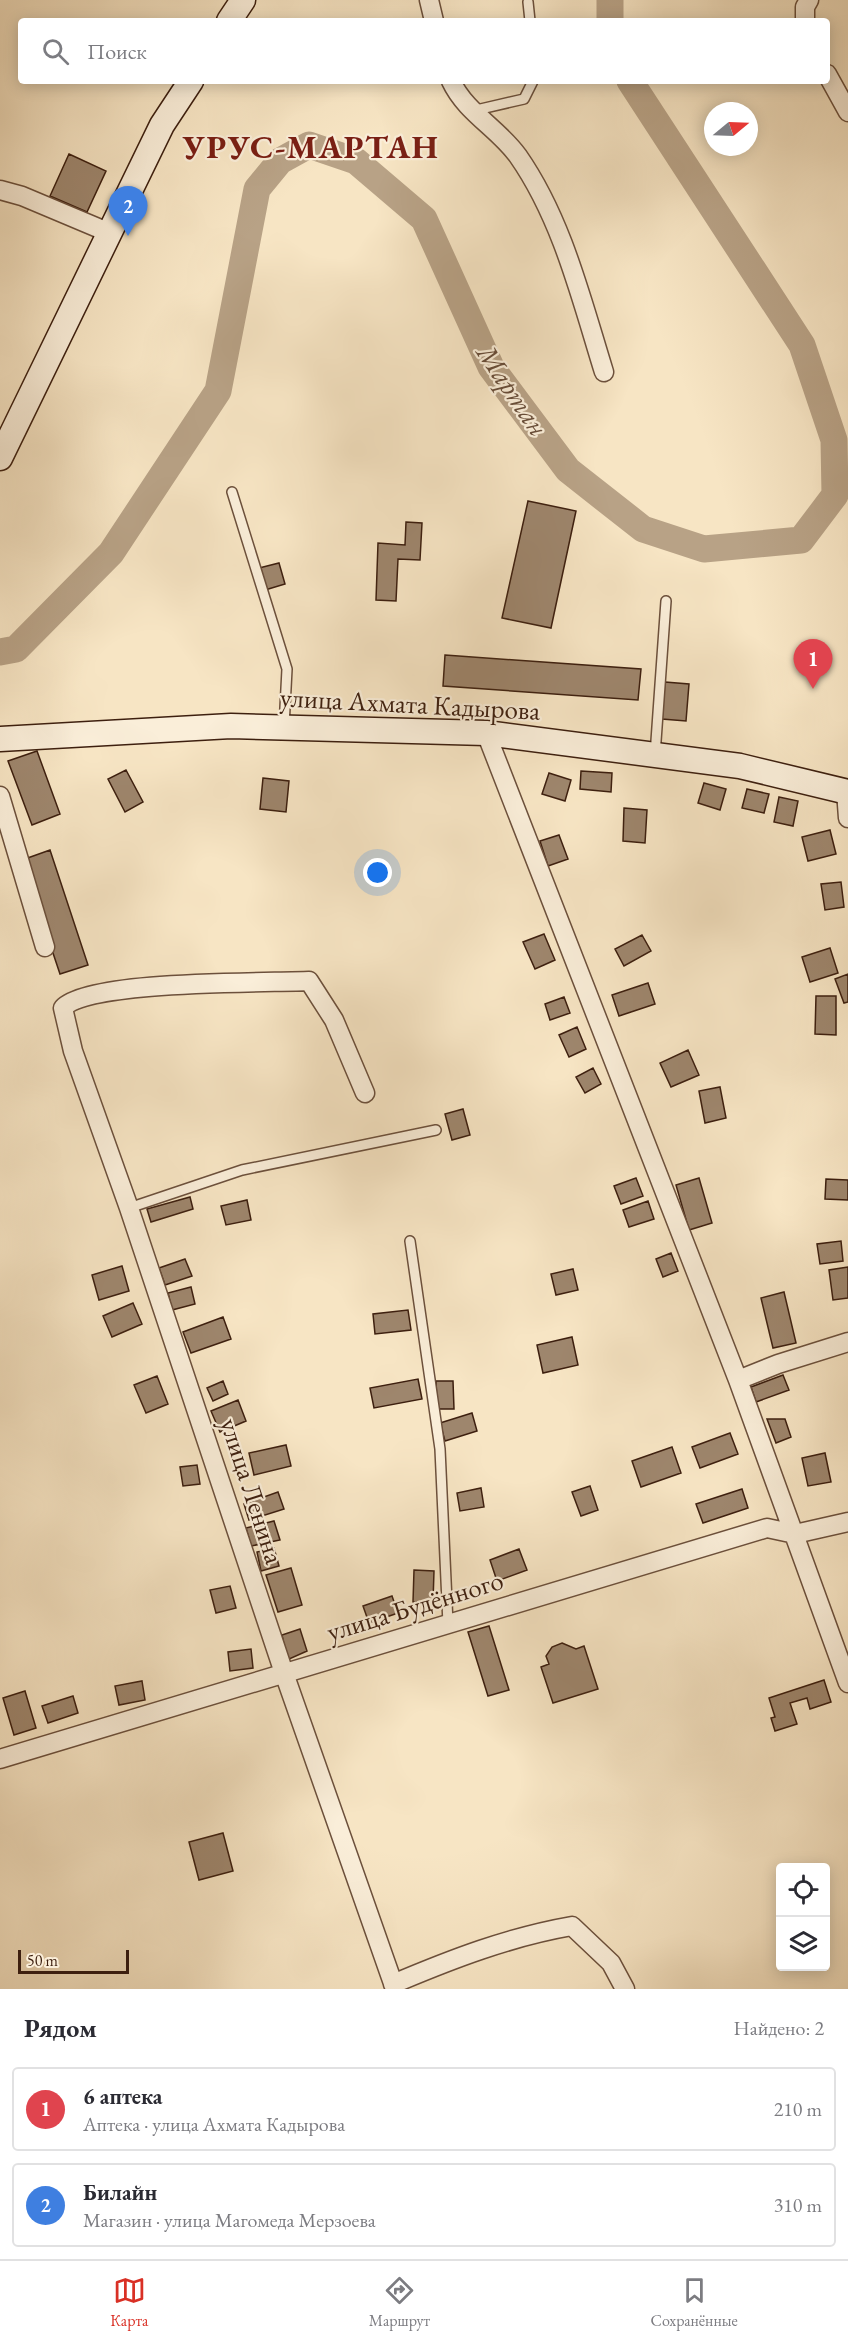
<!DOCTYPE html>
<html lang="ru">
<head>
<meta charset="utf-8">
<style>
	body { margin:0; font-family:"EB Garamond",serif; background:#f2f2f3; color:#2b2b33 }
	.controls { position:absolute; right:18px; bottom:18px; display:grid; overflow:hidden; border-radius:6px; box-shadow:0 3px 15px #0003 }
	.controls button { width:54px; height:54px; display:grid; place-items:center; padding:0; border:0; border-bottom:2px solid #e1e1e2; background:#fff; color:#2b2b33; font:30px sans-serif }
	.compass { position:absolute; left:704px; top:102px; width:54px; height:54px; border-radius:50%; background:#fff; box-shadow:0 3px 15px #0003; rotate:71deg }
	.scale { position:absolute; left:18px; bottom:15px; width:111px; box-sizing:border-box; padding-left:6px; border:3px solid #3d1f0f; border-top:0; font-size:16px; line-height:21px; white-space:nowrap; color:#3d1f0f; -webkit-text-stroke:4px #faeed9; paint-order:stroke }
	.you { position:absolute; left:378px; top:873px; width:21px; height:21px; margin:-15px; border:4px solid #fff; border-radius:50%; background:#1a73e8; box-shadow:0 0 0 9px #1a73e833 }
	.badge { display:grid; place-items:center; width:39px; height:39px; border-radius:50%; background:#d93025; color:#fff; font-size:20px; font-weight:700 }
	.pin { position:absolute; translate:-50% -50px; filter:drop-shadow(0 2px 3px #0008) }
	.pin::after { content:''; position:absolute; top:32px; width:21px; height:18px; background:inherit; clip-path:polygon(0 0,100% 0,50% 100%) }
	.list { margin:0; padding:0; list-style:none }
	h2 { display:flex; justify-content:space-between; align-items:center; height:78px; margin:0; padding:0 24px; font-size:26px }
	h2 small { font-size:20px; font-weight:400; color:#7c7c81 }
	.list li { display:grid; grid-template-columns:39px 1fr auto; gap:18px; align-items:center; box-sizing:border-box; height:84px; margin:0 12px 12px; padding:0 12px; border:2px solid #e1e1e2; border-radius:6px }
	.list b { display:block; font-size:22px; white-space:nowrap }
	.list p { margin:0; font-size:20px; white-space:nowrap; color:#7c7c81 }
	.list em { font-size:20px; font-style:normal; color:#7c7c81 }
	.icon { flex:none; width:33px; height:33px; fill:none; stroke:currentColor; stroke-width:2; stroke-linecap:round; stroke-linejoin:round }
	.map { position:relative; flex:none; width:848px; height:1989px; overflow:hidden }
	.search { position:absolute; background:#fff; box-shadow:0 3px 15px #0003; left:18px; right:18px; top:18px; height:66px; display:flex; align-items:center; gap:15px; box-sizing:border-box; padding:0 21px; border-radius:6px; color:#7c7c81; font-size:22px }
	.sheet { height:270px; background:#fff }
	nav { display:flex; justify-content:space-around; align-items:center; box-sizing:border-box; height:84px; border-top:2px solid #e1e1e2; background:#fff; font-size:16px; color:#7c7c81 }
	nav a { display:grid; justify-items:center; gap:3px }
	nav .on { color:#d93025 }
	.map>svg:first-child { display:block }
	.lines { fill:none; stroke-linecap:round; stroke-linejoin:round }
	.river { stroke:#b8a286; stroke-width:27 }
	.building { fill:#9e866d; stroke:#3d1f0f; stroke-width:1.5 }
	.service-casing { stroke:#6c503c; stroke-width:12 }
	.minor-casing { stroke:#6c503c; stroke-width:21 }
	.secondary-casing { stroke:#3d1f0f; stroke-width:27 }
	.service { stroke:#faeed9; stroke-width:9 }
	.minor { stroke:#faeed9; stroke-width:18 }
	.secondary { stroke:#faeed9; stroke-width:24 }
	.labels { text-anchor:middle; stroke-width:4.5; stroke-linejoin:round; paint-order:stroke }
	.street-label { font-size:27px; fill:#3d1f0f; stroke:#faeed9 }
	.water-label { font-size:28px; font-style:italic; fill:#684d39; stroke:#faeed9 }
	.district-label { font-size:33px; font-weight:bold; letter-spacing:1.5px; fill:#7a1f14; stroke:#faeed9 }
</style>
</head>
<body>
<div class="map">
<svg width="848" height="1989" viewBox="0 0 848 1989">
	<rect width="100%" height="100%" fill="#f7e5c4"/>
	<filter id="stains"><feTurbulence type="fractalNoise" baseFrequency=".00333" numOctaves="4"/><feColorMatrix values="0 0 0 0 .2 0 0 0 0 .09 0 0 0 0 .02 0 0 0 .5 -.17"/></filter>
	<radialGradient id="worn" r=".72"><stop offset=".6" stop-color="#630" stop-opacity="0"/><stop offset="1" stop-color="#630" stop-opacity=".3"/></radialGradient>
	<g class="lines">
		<path class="river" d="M610,21V0
			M0,652L16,649L111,553L218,391L257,189L280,161L309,145L356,161L424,219L491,367L568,470L643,529L704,549L801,540L835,495L834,440L802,345L630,81"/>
	</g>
	<path class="building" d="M69,154L106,171L87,212L50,196Z
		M528,501L576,511L551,628L502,618Z
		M406,522L422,523L420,560L398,559L396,601L376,600L378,543L405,545Z
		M279,563L285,584L265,590L259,568Z
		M445,655L641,669L638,700L443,686Z
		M665,682L689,684L686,721L662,719Z
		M37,751L60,814L32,825L8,761Z
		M126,770L143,802L125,812L108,779Z
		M581,771L612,773L611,792L580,789Z
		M549,773L571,780L565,801L542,794Z
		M263,778L289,781L286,812L260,809Z
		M704,783L726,789L720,810L698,803Z
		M747,789L769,794L764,813L742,808Z
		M779,797L798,801L793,826L774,822Z
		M624,808L647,810L645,843L623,841Z
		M830,830L836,854L808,861L802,837Z
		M559,835L568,859L548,866L540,841Z
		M50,850L88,965L60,974L22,860Z
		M841,882L844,907L825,910L821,884Z
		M544,934L555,960L535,969L523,942Z
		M642,935L651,951L624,966L615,949Z
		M830,948L838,973L810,982L802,957Z
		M848,974V1002L844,1003L835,979Z
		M648,983L655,1004L619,1016L612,995Z
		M816,996H836V1035L815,1034Z
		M564,997L570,1013L550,1020L545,1004Z
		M577,1027L586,1049L569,1057L559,1035Z
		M688,1050L699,1075L671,1087L660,1063Z
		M593,1068L601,1084L585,1093L576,1077Z
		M720,1087L726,1118L705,1123L699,1091Z
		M463,1109L470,1135L452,1140L445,1114Z
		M636,1178L643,1196L621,1204L614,1186Z
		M699,1178L712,1223L689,1230L676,1185Z
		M826,1179L848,1180V1200L825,1199Z
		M190,1197L193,1209L151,1222L147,1209Z
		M247,1200L251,1220L226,1225L221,1206Z
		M648,1201L654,1219L629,1227L623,1210Z
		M841,1241L843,1261L820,1264L817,1244Z
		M671,1253L678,1271L663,1277L656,1259Z
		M185,1259L192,1276L165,1285L159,1268Z
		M122,1266L129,1291L99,1300L92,1275Z
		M848,1267V1298L833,1300L829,1270Z
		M573,1269L578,1290L556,1295L551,1274Z
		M191,1287L195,1304L172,1310L168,1293Z
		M784,1292L796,1343L773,1348L761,1298Z
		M133,1303L142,1324L112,1337L103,1316Z
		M408,1310L411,1330L375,1334L373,1314Z
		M223,1317L231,1339L191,1353L183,1332Z
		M572,1337L578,1365L543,1373L537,1345Z
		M783,1375L789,1390L756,1402L751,1387Z
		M157,1376L168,1404L146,1413L134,1385Z
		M418,1379L422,1399L374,1408L370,1388Z
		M223,1381L228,1394L213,1401L207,1388Z
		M436,1381H453L454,1409H437Z
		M238,1400L246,1421L220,1432L211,1411Z
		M472,1413L477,1431L445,1441L440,1423Z
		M767,1419H785L791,1437L776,1443Z
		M730,1433L738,1454L700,1468L692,1447Z
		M286,1445L291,1466L254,1475L249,1453Z
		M672,1447L681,1473L641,1487L632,1461Z
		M825,1453L831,1482L808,1486L802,1458Z
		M197,1465L200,1484L183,1486L180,1467Z
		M590,1486L598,1510L581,1516L572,1492Z
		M481,1488L484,1507L460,1511L457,1493Z
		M742,1489L748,1508L703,1523L696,1504Z
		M278,1492L284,1509L249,1520L244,1504Z
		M274,1521L280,1540L251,1546L246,1528Z
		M274,1548L279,1566L261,1571L257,1552Z
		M519,1549L527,1570L497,1581L490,1560Z
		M291,1568L302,1605L278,1612L266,1575Z
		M414,1570L434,1571L433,1602H413Z
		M230,1586L236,1608L216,1613L210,1590Z
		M392,1596L398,1613L369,1623L363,1606Z
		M489,1626L509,1690L488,1696L468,1632Z
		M300,1629L307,1651L287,1660L282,1635Z
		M562,1643L576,1649L584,1646L598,1689L553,1703L541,1667L549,1664L546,1656L552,1647Z
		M251,1649L253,1668L230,1671L228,1652Z
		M824,1680L831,1702L810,1709L807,1698L790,1703L797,1724L775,1731L771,1718L775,1717L769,1698Z
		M142,1681L145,1700L119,1705L115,1686Z
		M25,1691L36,1728L14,1735L3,1698Z
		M73,1696L78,1713L48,1723L42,1706Z
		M223,1833L233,1871L199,1880L189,1842Z"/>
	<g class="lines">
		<defs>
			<path id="service" d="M528,2L530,21
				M472,111L524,99L533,81
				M232,492L287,669L284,727
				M655,755L666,601
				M129,1208L242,1170L436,1130
				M410,1241L440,1449L448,1624"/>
			<path id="minor" d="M429,0L434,21
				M805,21V7L809,0
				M827,74L848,112
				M451,81C466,113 498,128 518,156C562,219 581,298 604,372
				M0,190L22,196L110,233
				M486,733L738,1380L848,1683
				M846,791L848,818
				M0,796L45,947
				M365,1093L334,1020L309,981C265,983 87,980 63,1008L73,1051L129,1208L284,1673L395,1989
				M738,1380L778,1364L848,1342
				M0,1759L767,1528L795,1534L848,1522
				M393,1984C452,1959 509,1937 572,1926L611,1963L625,1989"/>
			<path id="secondary" d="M229,21L243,0
				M0,458L162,125L191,81
				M0,739L231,726L486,733L740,766L848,792"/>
		</defs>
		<use href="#service" class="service-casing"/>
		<use href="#minor" class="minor-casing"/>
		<use href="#secondary" class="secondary-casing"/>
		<use href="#service" class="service"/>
		<use href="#minor" class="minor"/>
		<use href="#secondary" class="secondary"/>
	</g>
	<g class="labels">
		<g class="street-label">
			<text transform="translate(410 704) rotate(3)" y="9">улица Ахмата Кадырова</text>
			<text transform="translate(252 1491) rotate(72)" y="9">улица Ленина</text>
			<text transform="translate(415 1606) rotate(-17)" y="9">улица Будённого</text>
		</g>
		<g class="water-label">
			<text transform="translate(513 390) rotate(56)" y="10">Мартан</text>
		</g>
		<g class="district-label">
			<text x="311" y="158">УРУС-МАРТАН</text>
		</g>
	</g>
	<rect width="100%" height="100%" filter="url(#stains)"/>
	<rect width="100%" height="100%" fill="url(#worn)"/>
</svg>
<div class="controls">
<button><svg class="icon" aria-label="locate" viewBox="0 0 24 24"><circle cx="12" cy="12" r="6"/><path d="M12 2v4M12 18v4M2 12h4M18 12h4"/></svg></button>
<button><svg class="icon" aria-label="layers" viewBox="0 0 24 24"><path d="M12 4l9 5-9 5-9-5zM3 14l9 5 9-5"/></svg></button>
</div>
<svg class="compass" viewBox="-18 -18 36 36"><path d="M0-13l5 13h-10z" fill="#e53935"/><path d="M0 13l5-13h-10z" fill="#7c7c81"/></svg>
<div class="scale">50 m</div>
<div class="you"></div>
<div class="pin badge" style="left:813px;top:689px;background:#e0444e">1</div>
<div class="pin badge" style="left:128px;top:236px;background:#3f7fe0">2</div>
<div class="search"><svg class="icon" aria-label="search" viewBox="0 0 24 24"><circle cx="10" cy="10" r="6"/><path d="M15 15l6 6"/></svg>Поиск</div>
</div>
<section class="sheet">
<h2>Рядом<small>Найдено: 2</small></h2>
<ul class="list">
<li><span class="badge" style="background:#e0444e">1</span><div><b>6 аптека</b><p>Аптека · улица Ахмата Кадырова</p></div><em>210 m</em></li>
<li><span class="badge" style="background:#3f7fe0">2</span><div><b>Билайн</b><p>Магазин · улица Магомеда Мерзоева</p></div><em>310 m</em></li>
</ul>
</section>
<nav>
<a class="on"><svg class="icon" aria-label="map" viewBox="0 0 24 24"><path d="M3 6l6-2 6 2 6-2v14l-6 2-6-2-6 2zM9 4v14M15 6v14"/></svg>Карта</a>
<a><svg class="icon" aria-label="directions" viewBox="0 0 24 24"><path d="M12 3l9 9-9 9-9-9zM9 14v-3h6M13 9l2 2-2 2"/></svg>Маршрут</a>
<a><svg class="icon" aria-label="saved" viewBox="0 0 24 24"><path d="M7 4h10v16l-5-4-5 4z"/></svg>Сохранённые</a>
</nav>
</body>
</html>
